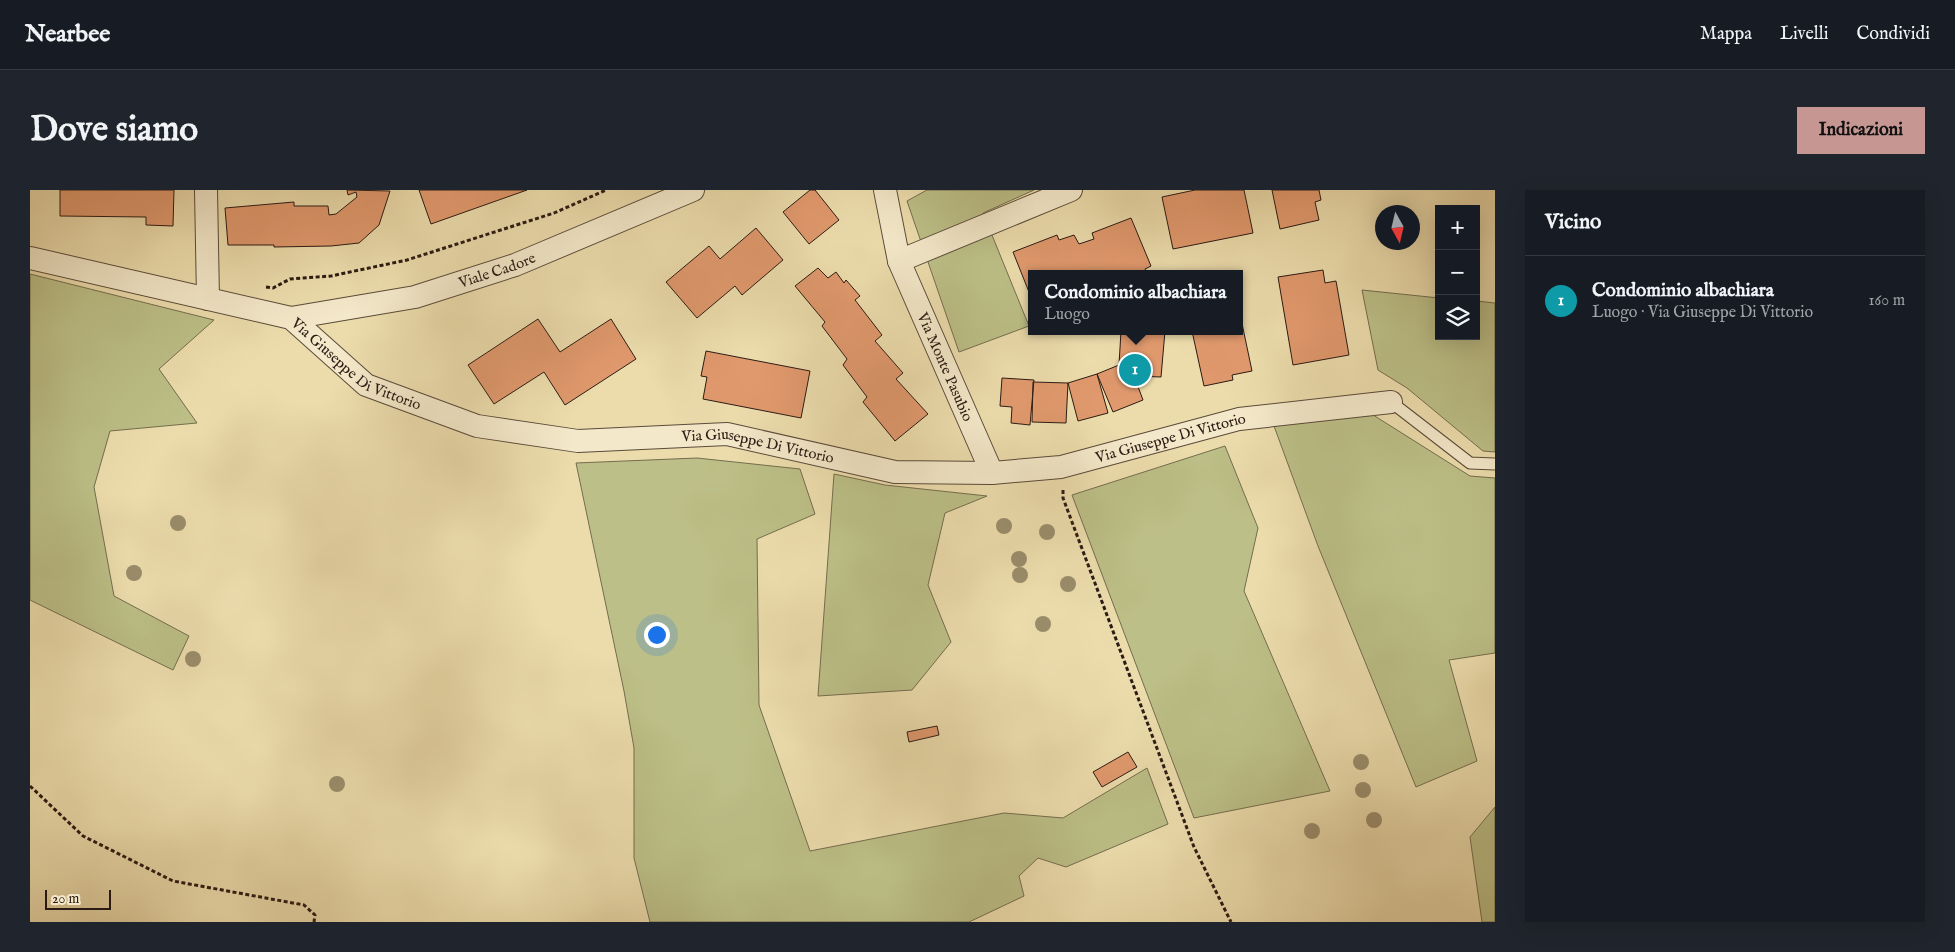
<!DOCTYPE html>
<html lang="it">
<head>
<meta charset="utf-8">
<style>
	body { margin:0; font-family:"IM FELL English",serif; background:#20242c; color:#f1f3f6 }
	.controls { position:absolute; right:15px; top:15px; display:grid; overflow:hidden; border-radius:0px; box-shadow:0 5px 20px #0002 }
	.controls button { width:45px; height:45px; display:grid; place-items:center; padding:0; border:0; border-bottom:1px solid #363941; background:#171b24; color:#f1f3f6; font:25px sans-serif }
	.compass { position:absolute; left:1345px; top:15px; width:45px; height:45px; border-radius:50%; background:#171b24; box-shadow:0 5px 20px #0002; rotate:172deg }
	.scale { position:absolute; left:15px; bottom:12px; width:66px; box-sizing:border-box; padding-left:5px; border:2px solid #2b1b14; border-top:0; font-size:14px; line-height:18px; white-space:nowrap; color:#2b1b14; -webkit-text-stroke:4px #f3e8c9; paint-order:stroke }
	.you { position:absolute; left:626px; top:444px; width:18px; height:18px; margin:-12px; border:4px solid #fff; border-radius:50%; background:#1a73e8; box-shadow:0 0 0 8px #1a73e833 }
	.badge { display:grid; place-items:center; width:32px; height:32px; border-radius:50%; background:#c59692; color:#fff; font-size:16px; font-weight:700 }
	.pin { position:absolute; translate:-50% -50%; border:2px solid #fff; box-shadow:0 1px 5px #0006 }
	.popup { position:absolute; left:998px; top:80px; width:215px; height:65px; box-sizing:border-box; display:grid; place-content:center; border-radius:0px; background:#171b24; filter:drop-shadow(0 1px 4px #0005); font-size:16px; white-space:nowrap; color:#9ea1a6 }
	.popup b { font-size:19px; color:#f1f3f6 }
	.popup::after { content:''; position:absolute; left:50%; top:100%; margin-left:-10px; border:10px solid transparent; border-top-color:#171b24 }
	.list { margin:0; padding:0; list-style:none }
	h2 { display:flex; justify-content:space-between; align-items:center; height:65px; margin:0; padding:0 20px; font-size:21px }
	h2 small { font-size:16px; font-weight:400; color:#9ea1a6 }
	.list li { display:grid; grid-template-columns:32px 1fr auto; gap:15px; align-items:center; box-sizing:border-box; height:90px; padding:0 20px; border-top:1px solid #363941 }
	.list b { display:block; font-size:19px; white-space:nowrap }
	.list p { margin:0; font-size:16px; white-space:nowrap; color:#9ea1a6 }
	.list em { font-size:16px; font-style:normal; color:#9ea1a6 }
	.icon { flex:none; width:28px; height:28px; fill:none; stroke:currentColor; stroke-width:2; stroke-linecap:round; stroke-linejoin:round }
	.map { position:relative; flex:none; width:1465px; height:732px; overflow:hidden; border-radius:0px }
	header { display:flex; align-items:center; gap:30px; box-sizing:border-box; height:70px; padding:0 25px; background:#171b24; border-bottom:1px solid #363941 }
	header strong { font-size:24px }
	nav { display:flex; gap:28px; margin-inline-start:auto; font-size:18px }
	.intro { display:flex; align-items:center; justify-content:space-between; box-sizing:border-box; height:120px; padding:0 30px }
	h1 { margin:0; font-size:35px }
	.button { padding:12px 22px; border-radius:0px; background:#c59692; color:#111; font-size:18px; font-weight:700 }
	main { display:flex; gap:30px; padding:0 30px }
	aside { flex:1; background:#171b24; border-radius:0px; box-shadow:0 5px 20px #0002 }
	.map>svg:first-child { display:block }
	.green { fill:#bcbf87; stroke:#746d4e }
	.building { fill:#e0996d; stroke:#2b1b14 }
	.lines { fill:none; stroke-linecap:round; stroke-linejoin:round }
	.lane-casing { stroke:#5b4b3a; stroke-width:13 }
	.street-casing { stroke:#5b4b3a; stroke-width:24 }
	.path { stroke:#2b1b14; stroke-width:3; stroke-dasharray:4 2.5; stroke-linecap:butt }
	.lane { stroke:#f3e8c9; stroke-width:11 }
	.street { stroke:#f3e8c9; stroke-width:22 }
	.tree { fill:#9a8d6b }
	.labels { text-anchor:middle; stroke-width:4.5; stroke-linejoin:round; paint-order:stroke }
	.street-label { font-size:15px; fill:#2b1b14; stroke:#f3e8c9 }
</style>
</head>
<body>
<header>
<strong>Nearbee</strong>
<nav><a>Mappa</a><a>Livelli</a><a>Condividi</a></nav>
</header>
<div class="intro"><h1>Dove siamo</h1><a class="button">Indicazioni</a></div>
<main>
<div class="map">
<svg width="1465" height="732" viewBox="0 0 1465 732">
	<rect width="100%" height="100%" fill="#ecdcac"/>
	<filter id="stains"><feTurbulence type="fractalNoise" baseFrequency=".004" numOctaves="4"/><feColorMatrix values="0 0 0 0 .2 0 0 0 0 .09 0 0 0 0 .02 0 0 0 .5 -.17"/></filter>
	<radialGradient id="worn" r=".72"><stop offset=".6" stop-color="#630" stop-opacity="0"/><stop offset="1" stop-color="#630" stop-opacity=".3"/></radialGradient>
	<path class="green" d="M897,0H1004L953,23L999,136L929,162L877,11Z
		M0,84L184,130L129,179L167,233L80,241L64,297L84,406L159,446L143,480L0,410Z
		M1332,100L1409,108V146H1446V111L1465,113V262L1453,261L1377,198L1348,180Z
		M1340,223L1440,286L1465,288V463L1419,470L1447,571L1386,597L1288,356L1244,236Z
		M1195,256L1228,338L1214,401L1300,601L1164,628L1042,305Z
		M667,268L770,279L785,324L727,349L729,515L780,661L974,623L1033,628L1117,578L1138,634L1036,677L1008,668L989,686L994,706L939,732H620L604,668V558L594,501L546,273Z
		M804,284L855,295L957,306L915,323L898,395L921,452L882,500L788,506Z
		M1465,617V732H1452L1440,647Z"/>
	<path class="building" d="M30,0H144L143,36L116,35V27L30,26Z
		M317,0L360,1L349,35L329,53L301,56L244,57V55H198L195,18L264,12V16H298L299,25L306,24L327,7L326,2L318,5Z
		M389,0H497L401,34Z
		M780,0H785L809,30L779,54L753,22Z
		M1165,0H1214L1223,43L1143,59L1132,7Z
		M1242,0H1289L1291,10L1285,12L1289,30L1250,39Z
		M1101,28L1121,76L1115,79L1117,84H1001V107L983,62L1027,45L1029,50L1044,45L1049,54L1064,49L1062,43Z
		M726,38L753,70L712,105L705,96L667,128L636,92L679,56L690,69Z
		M788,78L798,88L806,82L814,93L816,90L830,106L825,110L852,145L845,151L873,183L866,189L898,224L865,251L833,212L837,207L813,175L817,169L792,136L795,132L765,96Z
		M1293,80L1295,93L1306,91L1319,165L1263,175L1248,87Z
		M1210,124L1222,181L1202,185L1203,190L1174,196L1162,141H1209Z
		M508,129L530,162L581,129L606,169L535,215L514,182L464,214L438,175Z
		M1091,141H1135L1131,187L1104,186L1113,210L1083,222L1067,184L1089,175Z
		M676,161L780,181L771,228L673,209L677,187L671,186Z
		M1067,184L1078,223L1048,231L1038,193Z
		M972,188L1004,190L1000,235L981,233L982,217L970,216Z
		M1003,192L1038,193L1036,233L1002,232Z
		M907,536L909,545L879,552L877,542Z
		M1098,562L1107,577L1072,597L1063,582Z"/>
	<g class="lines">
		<defs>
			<path id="lane" d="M1361,212L1440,273L1465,274"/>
			<g id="street">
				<path d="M176,0L178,109"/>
				<path id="s1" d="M855,0L869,71L962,283"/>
				<path id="s2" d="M0,68L261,128L336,195L447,236L548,251L697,244L865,282L962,283L1031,277L1209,229L1361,212"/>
				<path d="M869,71L1041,0"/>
				<path id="s3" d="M261,128L385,107L485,75L663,0"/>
			</g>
		</defs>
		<use href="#lane" class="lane-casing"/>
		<use href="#street" class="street-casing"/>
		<path class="path" d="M236,97L243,98L260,89L301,86L377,70L524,23L576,0
			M1033,300V308L1164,657L1201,732
			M0,596L53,646L143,691L274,715L285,725L284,732"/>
		<use href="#lane" class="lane"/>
		<use href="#street" class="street"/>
	</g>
	<g class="tree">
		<circle cx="148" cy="333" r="8"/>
		<circle cx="974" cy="336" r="8"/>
		<circle cx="1017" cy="342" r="8"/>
		<circle cx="989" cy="369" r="8"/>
		<circle cx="104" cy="383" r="8"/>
		<circle cx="990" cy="385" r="8"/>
		<circle cx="1038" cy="394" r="8"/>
		<circle cx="1013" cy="434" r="8"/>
		<circle cx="163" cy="469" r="8"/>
		<circle cx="1331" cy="572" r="8"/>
		<circle cx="307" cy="594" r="8"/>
		<circle cx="1333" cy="600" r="8"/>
		<circle cx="1344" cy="630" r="8"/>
		<circle cx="1282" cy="641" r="8"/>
	</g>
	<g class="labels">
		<g class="street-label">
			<text dy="5" stroke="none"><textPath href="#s3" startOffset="212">Viale Cadore</textPath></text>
			<text dy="5" stroke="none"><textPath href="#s2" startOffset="349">Via Giuseppe Di Vittorio</textPath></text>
			<text dy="5" stroke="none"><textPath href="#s1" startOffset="188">Via Monte Pasubio</textPath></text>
			<text dy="5" stroke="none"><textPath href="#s2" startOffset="1190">Via Giuseppe Di Vittorio</textPath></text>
			<text dy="5" stroke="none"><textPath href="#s2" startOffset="770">Via Giuseppe Di Vittorio</textPath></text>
		</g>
	</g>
	<rect width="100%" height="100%" filter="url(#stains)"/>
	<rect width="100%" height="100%" fill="url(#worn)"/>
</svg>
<div class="controls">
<button>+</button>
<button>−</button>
<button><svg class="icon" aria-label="layers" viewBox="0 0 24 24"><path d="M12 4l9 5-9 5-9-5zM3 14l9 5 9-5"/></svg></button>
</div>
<svg class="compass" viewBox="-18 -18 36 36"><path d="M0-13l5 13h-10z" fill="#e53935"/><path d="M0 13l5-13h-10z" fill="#9ea1a6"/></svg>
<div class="scale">20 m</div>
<div class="you"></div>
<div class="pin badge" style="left:1105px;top:180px;background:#0f9aa8">1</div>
<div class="popup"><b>Condominio albachiara</b>Luogo</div>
</div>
<aside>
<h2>Vicino<small></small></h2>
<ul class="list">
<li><span class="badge" style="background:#0f9aa8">1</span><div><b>Condominio albachiara</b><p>Luogo · Via Giuseppe Di Vittorio</p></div><em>160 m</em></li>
</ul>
</aside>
</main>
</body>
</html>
